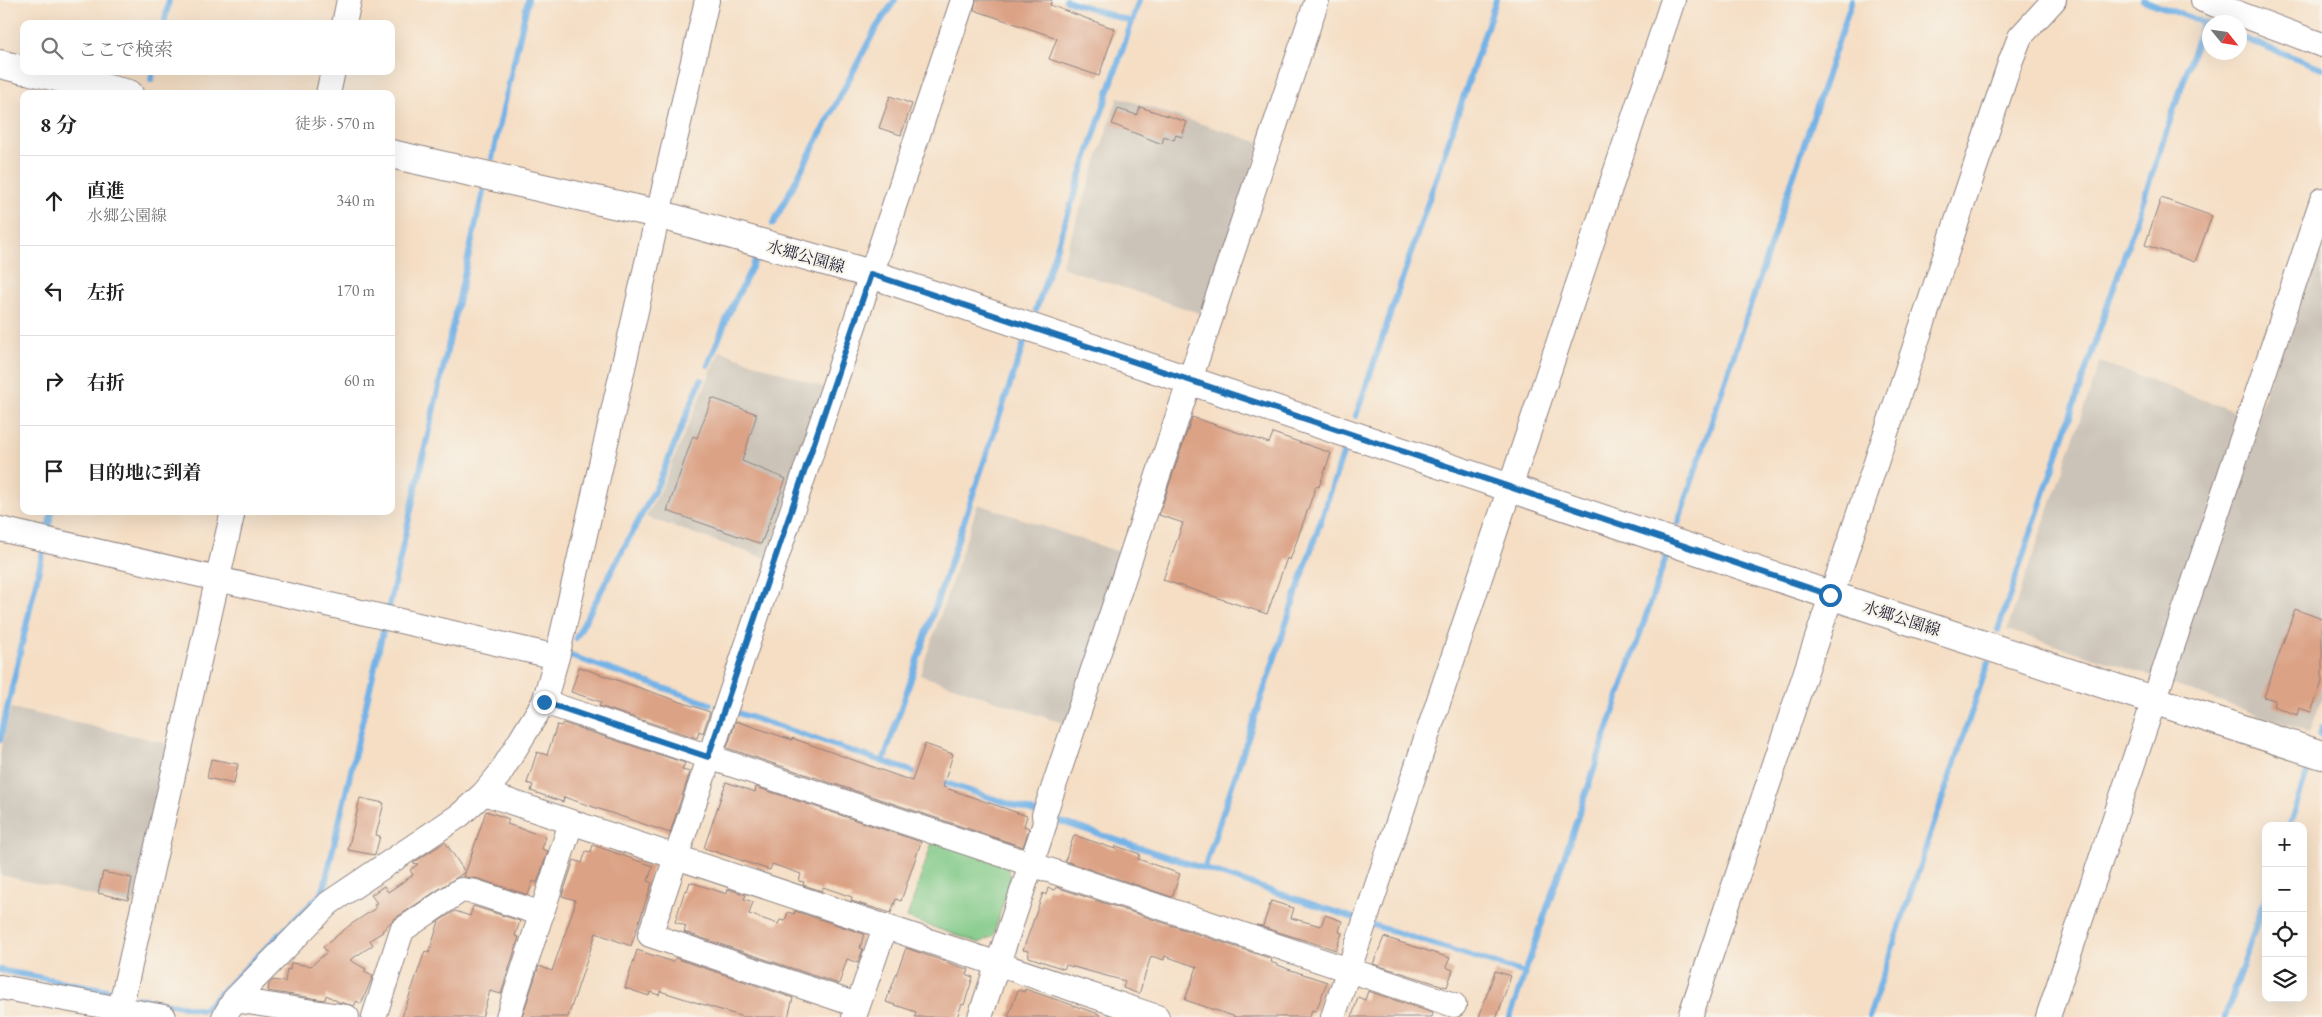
<!DOCTYPE html>
<html lang="ja">
<head>
<meta charset="utf-8">
<style>
	body { margin:0; font-family:"EB Garamond","Noto Serif JP",serif; background:#f6f6f6; color:#222 }
	.controls { position:absolute; right:15px; bottom:15px; display:grid; overflow:hidden; border-radius:10px; box-shadow:0 5px 20px #0002 }
	.controls button { width:45px; height:45px; display:grid; place-items:center; padding:0; border:0; border-bottom:1px solid #e0e0e0; background:#fff; color:#222; font:25px sans-serif }
	.compass { position:absolute; left:2202px; top:15px; width:45px; height:45px; border-radius:50%; background:#fff; box-shadow:0 5px 20px #0002; rotate:120deg }
	.stop { position:absolute; width:15px; height:15px; margin:-11px; border:4px solid #1f6fb2; border-radius:50%; background:#fff }
	.stop.end { background:#1f6fb2; border-color:#fff; box-shadow:0 1px 5px #0008 }
	.list { margin:0; padding:0; list-style:none }
	h2 { display:flex; justify-content:space-between; align-items:center; height:65px; margin:0; padding:0 20px; font-size:21px }
	h2 small { font-size:16px; font-weight:400; color:#767676 }
	.list li { display:grid; grid-template-columns:32px 1fr auto; gap:15px; align-items:center; box-sizing:border-box; height:90px; padding:0 20px; border-top:1px solid #e0e0e0 }
	.list b { display:block; font-size:19px; white-space:nowrap }
	.list p { margin:0; font-size:16px; white-space:nowrap; color:#767676 }
	.list em { font-size:16px; font-style:normal; color:#767676 }
	.icon { flex:none; width:28px; height:28px; fill:none; stroke:currentColor; stroke-width:2; stroke-linecap:round; stroke-linejoin:round }
	.map { position:relative; flex:none; width:2322px; height:1017px; overflow:hidden }
	.search { position:absolute; background:#fff; box-shadow:0 5px 20px #0002; left:20px; top:20px; width:375px; height:55px; display:flex; align-items:center; gap:12px; box-sizing:border-box; padding:0 18px; border-radius:10px; color:#767676; font-size:19px }
	.panel { position:absolute; background:#fff; box-shadow:0 5px 20px #0002; left:20px; top:90px; width:375px; height:425px; border-radius:10px }
	.map>svg:first-child { display:block }
	.industrial { fill:#cbc3b8 }
	.green { fill:#7dc885; stroke:#507560 }
	.lines { fill:none; stroke-linecap:round; stroke-linejoin:round }
	.stream { stroke:#74b3e7; stroke-width:6 }
	.building { fill:#dba285 }
	.minor-casing { stroke:#8c8080; stroke-width:26 }
	.major-casing { stroke:#8c8080; stroke-width:30 }
	.minor { stroke:#fff; stroke-width:24 }
	.major { stroke:#fff; stroke-width:28 }
	.route { stroke:#1f6fb2; stroke-width:6 }
	.labels { text-anchor:middle; stroke-width:4; stroke-linejoin:round; paint-order:stroke }
	.street-label { font-size:16px; fill:#22223b; stroke:#f7f3e8 }
</style>
</head>
<body>
<div class="map">
<svg width="2322" height="1017" viewBox="0 0 2322 1017">
	<rect width="100%" height="100%" fill="#f7f3e8"/>
	<filter id="ink" filterUnits="userSpaceOnUse"><feTurbulence type="fractalNoise" baseFrequency=".02" numOctaves="2"/><feDisplacementMap in="SourceGraphic" scale="10" xChannelSelector="R" yChannelSelector="G"/><feConvolveMatrix kernelMatrix="1 2 1 2 8 2 1 2 1" color-interpolation-filters="sRGB"/></filter>
	<filter id="wash" filterUnits="userSpaceOnUse"><feTurbulence type="fractalNoise" baseFrequency=".0096" numOctaves="4" result="noise"/><feDisplacementMap in="SourceGraphic" scale="20" xChannelSelector="R" yChannelSelector="G"/><feGaussianBlur stdDeviation="1.12" result="paint"/><feColorMatrix in="noise" values="0 0 0 0 0 0 0 0 0 0 0 0 0 0 0 0 0 1.4 0 .05"/><feComposite in="paint" operator="in"/></filter>
	<g filter="url(#wash)">
		<rect width="100%" height="100%" fill="#f5dec4"/>
		<path class="industrial" d="M1118,97L1261,143L1205,315L1061,267Z
			M2315,245L2322,247V697L2310,733L2168,683Z
			M720,351L825,388L768,559L646,517L661,489Z
			M2100,362L2242,414L2154,677L2007,630Z
			M978,504L1125,554L1068,725L920,675Z
			M11,708L170,744L133,905L0,875V754Z"/>
		<path class="green" d="M933,840L1006,865L1011,877L993,936L979,943L907,918Z"/>
		<g class="lines">
			<path class="stream" d="M1066,0L1132,22
				M2143,0L2210,25
				M164,24L169,0
				M2240,37L2322,68
				M151,80L153,71
				M492,158L528,0
				M773,224L876,28L895,0
				M1036,310L1139,0
				M708,365L730,311L757,257
				M1356,416L1496,0
				M1678,523L1852,0
				M47,533L52,511
				M388,611L483,192
				M1998,630L2203,23
				M576,638L658,484L701,380
				M571,656L710,704
				M732,711L923,775
				M2320,735L2322,727
				M0,740L44,547
				M883,762L1024,343
				M937,780L1037,813
				M1059,821L1354,918
				M2289,826L2308,770
				M1204,869L1345,448
				M1373,925L1525,973
				M0,970L107,990
				M138,998L203,1010L319,896L324,888L384,627
				M1510,1017L1666,557
				M1869,1017L1988,663
				M2225,1017L2266,896"/>
		</g>
		<g id="blocks">
			<path class="building" d="M976,0H1052L1050,5L1115,29L1099,76L1049,59L1057,38L974,10Z
				M890,96L912,104L901,135L879,128Z
				M1140,107L1187,122L1182,137L1176,135L1174,140L1164,136L1162,144L1112,124L1118,109L1137,115Z
				M2161,198L2212,216L2195,262L2145,245Z
				M712,398L757,414L742,461L786,479L761,544L667,511L693,436L697,438Z
				M1192,417L1269,443L1273,433L1331,453L1319,487L1316,486L1290,560L1287,558L1267,614L1163,580L1183,523L1159,515Z
				M2295,609L2322,619V682L2311,712L2299,708L2297,715L2273,706L2275,700L2264,697Z
				M579,667L710,712L703,733L699,731L697,738L599,706L601,702L571,692Z
				M736,721L792,740V738L912,781L925,744L953,754L943,787L1027,816L1024,826L1029,828L1023,847L727,748Z
				M563,723L685,763L682,770L690,772L670,833L564,797L563,802L531,791L533,785L527,783L537,752L547,755L557,725L561,726Z
				M211,759L238,764L234,784L207,778Z
				M726,782L755,792L756,787L921,842L901,901L896,899L891,913L851,901L852,897L823,887L822,891L803,885L804,882L799,881L801,874L772,864L770,870L704,848Z
				M360,798L384,803L376,835L380,836L375,855L348,850Z
				M486,811L509,819L507,824L546,837L542,849L548,851L537,883L533,881L528,895L479,879L464,877Z
				M1074,835L1115,849L1116,846L1140,854L1138,859L1180,874L1172,897L1065,861Z
				M445,842L465,872L394,919L382,931L383,932L370,940L373,945L350,960L366,969L364,972L373,976L361,1004L357,1001L354,1006L339,1002L326,995L325,1000L268,991L269,984L273,980L285,982L287,969L290,970L291,963L311,966L327,952L323,947L350,925L376,908L374,905L377,903L371,895L384,886L388,892L413,875L410,870L418,864L413,863Z
				M593,845L653,866L648,881L652,883L631,946L596,933L568,1017H522L539,966L552,971L574,907L575,900L562,896L574,860L582,863L586,851L591,852Z
				M103,872L132,878L128,900L98,893Z
				M690,882L727,894L728,889L746,895L744,899L753,902L749,914L778,924L780,920L785,921L788,912L794,914L795,911L864,934L860,948L863,949L858,963L847,959L839,984L684,932L686,926L675,922L685,890L687,891Z
				M1056,887L1272,959L1271,962L1288,969L1327,982L1316,1011L1312,1010L1309,1017H1236L1185,1000L1197,967L1165,956L1164,960L1151,956L1139,994L1123,988L1125,981L1066,965L1064,969L1029,957L1028,951L1023,950L1043,893L1046,895L1048,888L1055,890Z
				M1271,901L1294,908L1291,918L1321,926L1325,915L1342,921L1339,932L1342,933L1336,950L1256,925L1263,926Z
				M473,906L520,921L515,936L519,937L501,994L490,991L482,1017H402L425,951L429,953L439,921L455,911L470,916Z
				M1384,937L1450,958L1446,967L1453,970L1447,987L1373,964Z
				M906,948L969,970L967,975L973,977L964,1005L962,1004L957,1017H915L916,1012L886,1002Z
				M637,950L673,962L675,958L793,998L788,1017H743L660,991L659,995L650,992L649,996L625,988Z
				M1495,971L1511,976L1497,1017H1479Z
				M1025,989L1099,1014V1017H1008L1018,990L1024,992Z
				M1368,991L1433,1013L1432,1017H1352L1358,997L1365,1000Z"/>
		</g>
	</g>
	<g filter="url(#ink)">
		<use href="#blocks" fill-opacity="0" stroke="#8c8080" stroke-width="1"/>
		<g class="lines">
			<defs>
				<path id="minor" d="M2203,0L2322,45
					M344,24L349,0
					M328,94L333,71
					M0,529L557,657
					M544,702L1454,1005
					M484,793L1157,1017
					M0,987L164,1017
					M234,1000L347,1017
					M857,1005L650,935L963,0
					M120,1009L233,511
					M224,1017L234,1000L329,903L460,815L484,793L499,775L544,702L557,657L707,0
					M374,1017L402,930L461,890L475,892L542,914
					M508,1017L571,823
					M854,1017L885,927
					M980,1017L1045,823L1044,815L1051,795L1317,0
					M1333,1017L1673,0
					M1690,1017L2011,60L2020,37L2054,0
					M2048,1017L2322,200"/>
				<path id="major" d="M0,64L24,70
					M31,71L129,94
					M391,154L658,214L871,274L1830,595L2322,755"/>
			</defs>
			<use href="#minor" class="minor-casing"/>
			<use href="#major" class="major-casing"/>
			<use href="#minor" class="minor"/>
			<use href="#major" class="major"/>
		</g>
	</g>
	<g class="lines" filter="url(#ink)">
		<path class="route" d="M544,702L708,757L871,274C1190,382 1511,486 1830,595"/>
	</g>
	<g class="labels">
		<g class="street-label">
			<text transform="translate(806 256) rotate(16)" y="6">水郷公園線</text>
			<text transform="translate(1902 618) rotate(18)" y="6">水郷公園線</text>
		</g>
	</g>
</svg>
<div class="controls">
<button>+</button>
<button>−</button>
<button><svg class="icon" aria-label="locate" viewBox="0 0 24 24"><circle cx="12" cy="12" r="6"/><path d="M12 2v4M12 18v4M2 12h4M18 12h4"/></svg></button>
<button><svg class="icon" aria-label="layers" viewBox="0 0 24 24"><path d="M12 4l9 5-9 5-9-5zM3 14l9 5 9-5"/></svg></button>
</div>
<svg class="compass" viewBox="-18 -18 36 36"><path d="M0-13l5 13h-10z" fill="#e53935"/><path d="M0 13l5-13h-10z" fill="#767676"/></svg>
<div class="stop" style="left:1830px;top:595px"></div>
<div class="stop end" style="left:544px;top:702px"></div>
<div class="search"><svg class="icon" aria-label="search" viewBox="0 0 24 24"><circle cx="10" cy="10" r="6"/><path d="M15 15l6 6"/></svg>ここで検索</div>
<section class="panel">
<h2>8 分<small>徒歩 · 570 m</small></h2>
<ul class="list">
<li><svg class="icon" aria-label="ahead" viewBox="0 0 24 24"><path d="M12 20V5M6 11l6-6 6 6"/></svg><div><b>直進</b><p>水郷公園線</p></div><em>340 m</em></li>
<li><svg class="icon" aria-label="left" viewBox="0 0 24 24"><path d="M17 20v-9H6M10 6l-5 5 5 5"/></svg><div><b>左折</b></div><em>170 m</em></li>
<li><svg class="icon" aria-label="right" viewBox="0 0 24 24"><path d="M7 20v-9h11M14 6l5 5-5 5"/></svg><div><b>右折</b></div><em>60 m</em></li>
<li><svg class="icon" aria-label="arrive" viewBox="0 0 24 24"><path d="M6 21V4h12l-3 4 3 4H6"/></svg><div><b>目的地に到着</b></div></li>
</ul>
</section>
</div>
</body>
</html>
